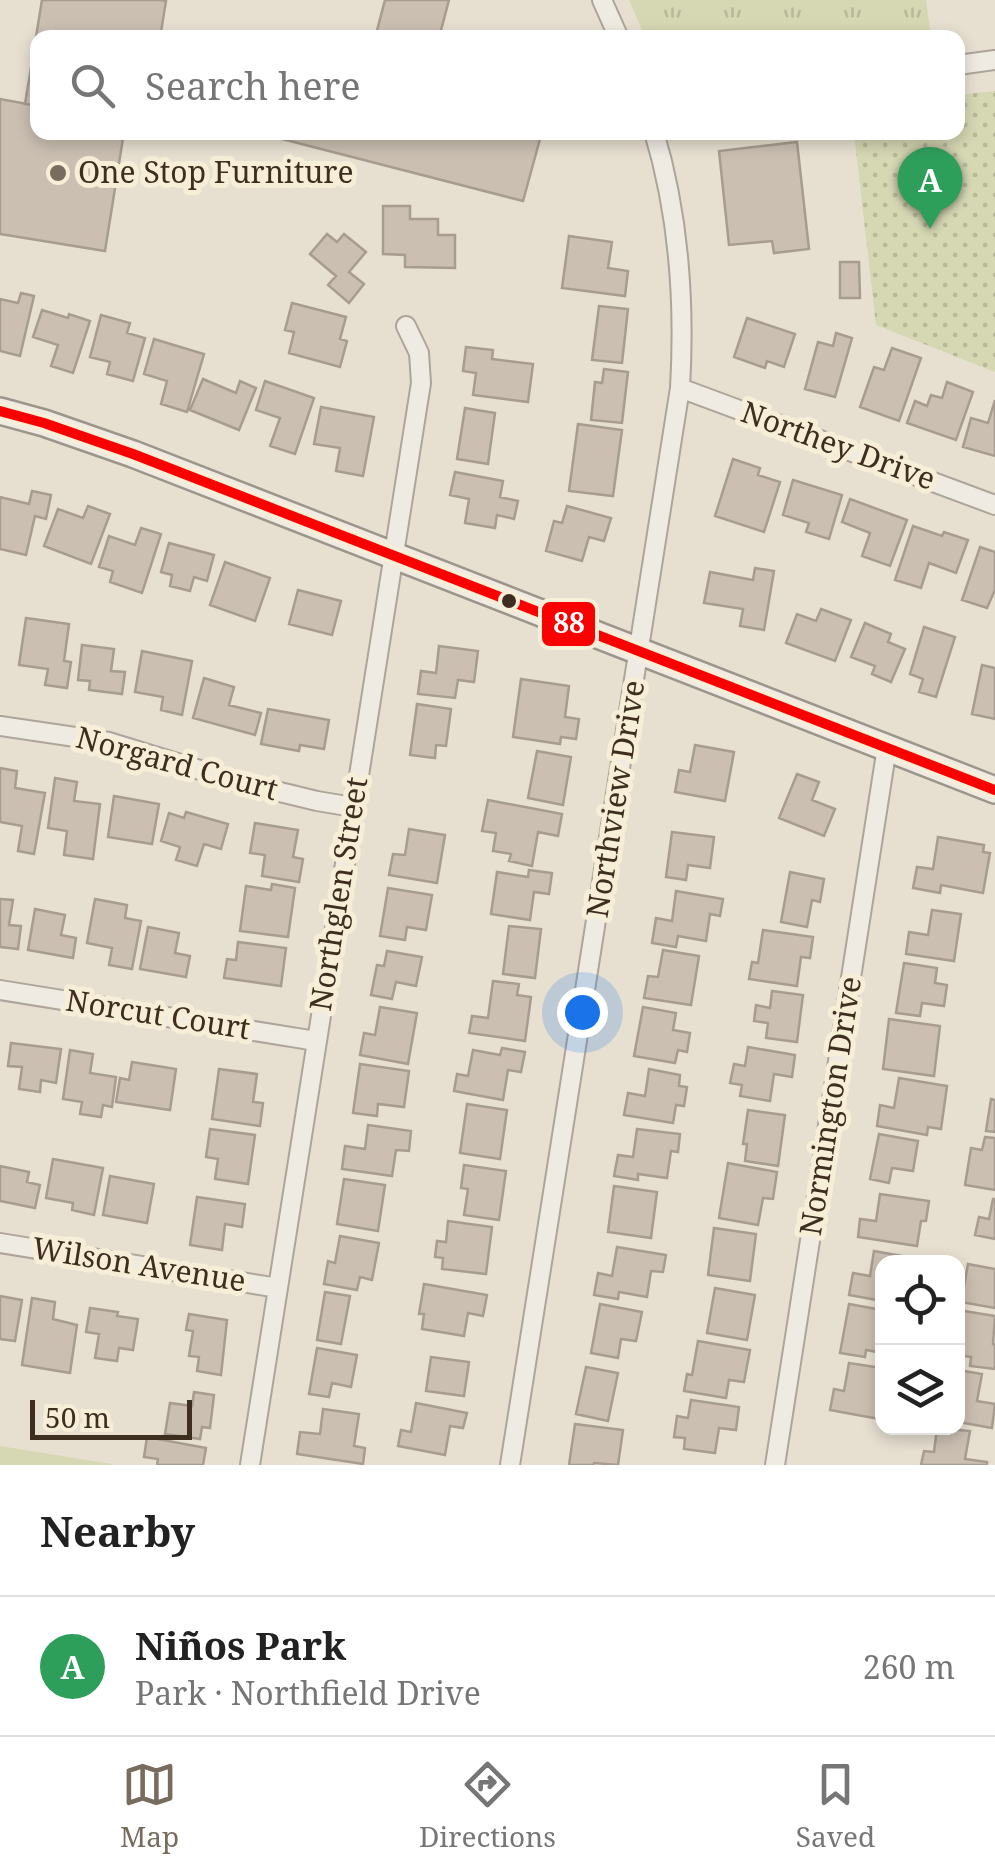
<!DOCTYPE html>
<html lang="en">
<head>
<meta charset="utf-8">
<style>
	body { margin:0; font-family:"Noto Serif",serif; background:#f2f2f2; color:#222 }
	.controls { position:absolute; right:30px; bottom:30px; display:grid; overflow:hidden; border-radius:20px; box-shadow:0 5px 15px #0003 }
	.controls button { width:90px; height:90px; display:grid; place-items:center; padding:0; border:0; border-bottom:2px solid #e0e0e0; background:#fff; color:#222; font:50px sans-serif }
	.scale { position:absolute; left:30px; bottom:25px; width:162px; box-sizing:border-box; padding-left:10px; border:5px solid #3d2e20; border-top:0; font-size:28px; line-height:35px; white-space:nowrap; color:#3d2e20; -webkit-text-stroke:8px #f7eed8; paint-order:stroke }
	.you { position:absolute; left:582px; top:1012px; width:35px; height:35px; margin:-25px; border:8px solid #fff; border-radius:50%; background:#1a73e8; box-shadow:0 0 0 15px #1a73e833 }
	.badge { display:grid; place-items:center; width:65px; height:65px; border-radius:50%; background:#786c5e; color:#fff; font-size:32px; font-weight:700 }
	.pin { position:absolute; translate:-50% -82px; filter:drop-shadow(0 2px 5px #0008) }
	.pin::after { content:''; position:absolute; top:52px; width:35px; height:30px; background:inherit; clip-path:polygon(0 0,100% 0,50% 100%) }
	.list { margin:0; padding:0; list-style:none }
	h2 { display:flex; justify-content:space-between; align-items:center; height:130px; margin:0; padding:0 40px; font-size:42px }
	h2 small { font-size:32px; font-weight:400; color:#767676 }
	.list li { display:grid; grid-template-columns:65px 1fr auto; gap:30px; align-items:center; box-sizing:border-box; height:140px; padding:0 40px; border-top:2px solid #e0e0e0 }
	.list b { display:block; font-size:38px; white-space:nowrap }
	.list p { margin:0; font-size:32px; white-space:nowrap; color:#767676 }
	.list em { font-size:32px; font-style:normal; color:#767676 }
	.icon { flex:none; width:55px; height:55px; fill:none; stroke:currentColor; stroke-width:2; stroke-linecap:round; stroke-linejoin:round }
	.map { position:relative; flex:none; width:995px; height:1465px; overflow:hidden }
	.search { position:absolute; background:#fff; box-shadow:0 5px 15px #0003; left:30px; right:30px; top:30px; height:110px; display:flex; align-items:center; gap:25px; box-sizing:border-box; padding:0 35px; border-radius:20px; color:#767676; font-size:38px }
	.sheet { height:270px; background:#fff }
	nav { display:flex; justify-content:space-around; align-items:center; box-sizing:border-box; height:140px; border-top:2px solid #e0e0e0; background:#fff; font-size:28px; color:#767676 }
	nav a { display:grid; justify-items:center; gap:5px }
	nav .on { color:#786c5e }
	.map>svg:first-child { display:block }
	.grass { fill:url(#grass-tufts) }
	.park { fill:url(#park-dots) }
	.pitch { fill:#d6d7b3 }
	.building { fill:#cbbfb2; stroke:#a89c90; stroke-width:2.5 }
	.lines { fill:none; stroke-linecap:round; stroke-linejoin:round }
	.street-casing { stroke:#ada599; stroke-width:22 }
	.secondary-casing { stroke:#9c958a; stroke-width:30 }
	.street { stroke:#efebe3; stroke-width:18 }
	.secondary { stroke:#efebe3; stroke-width:25 }
	.bus-1-casing { stroke:#f7eed8; stroke-width:18 }
	.bus-1 { stroke:#fa0000; stroke-width:10 }
	.poi-dot { fill:#786c5e; stroke:#f7eed8; stroke-width:4 }
	.bus-dot { fill:#3d2e20; stroke:#f7eed8; stroke-width:4 }
	.labels { text-anchor:middle; stroke-width:10; stroke-linejoin:round; paint-order:stroke }
	.poi-label { font-size:30px; fill:#3d2e20; stroke:#f7eed8; text-anchor:start }
	.street-label { font-size:30px; fill:#3d2e20; stroke:#f7eed8 }
	.line-badge { stroke:#f7eed8; stroke-width:4 }
	.badge-label { font-size:28px; text-anchor:middle; font-weight:bold; fill:#fff }
</style>
</head>
<body>
<div class="map">
<svg width="995" height="1465" viewBox="0 0 995 1465">
	<defs>
		<pattern id="grass-tufts" width="24" height="20" patternUnits="userSpaceOnUse" patternTransform="scale(2.5)"><rect width="24" height="20" fill="#d6d7b3"/><path d="M3 7l-1-3M5 7V3M7 7l1-3M15 17l-1-3M17 17v-4M19 17l1-3" fill="none" stroke="#b9b99a"/></pattern>
		<pattern id="park-dots" width="8" height="8" patternUnits="userSpaceOnUse" patternTransform="scale(2.5)"><rect width="8" height="8" fill="#d6d7b3"/><path d="M2 2h.1M6 6h.1" fill="none" stroke="#b9b99a" stroke-width="1.8" stroke-linecap="round"/></pattern>
	</defs>
	<rect width="100%" height="100%" fill="#e7e0d1"/>
	<path class="grass" d="M629,0H926L931,37H645Z"/>
	<path class="park" d="M995,91V372L876,325L854,133L958,132V95Z"/>
	<path class="pitch" d="M0,1446L112,1464V1465H0Z"/>
	<path class="building" d="M42,0H161L166,1L160,38H38V106L25,104Z
		M385,0H449L439,38H375Z
		M0,99L38,106V132H124L105,251L0,234Z
		M255,132H514L540,139L523,201Z
		M797,142L809,249L774,253L772,241L729,245L719,151Z
		M383,206H410V219H438V235H455V268L405,267V255L383,254Z
		M327,234L337,242L344,234L366,252L349,272L364,284L349,303L328,285L336,276L310,254Z
		M569,236L612,242L608,268L628,271L625,296L562,288Z
		M840,262H859L860,298H840Z
		M21,293L34,296L20,356L0,351V299L18,303Z
		M292,303L346,317L340,339L347,341L340,367L289,353L294,332L285,330Z
		M599,306L628,309L622,363L592,360Z
		M42,310L68,318L69,314L90,321L73,373L51,366L58,345L33,337Z
		M101,315L130,323L127,333L145,338L133,381L107,374L110,362L90,357Z
		M747,318L795,334L784,367L767,361L765,368L734,357Z
		M836,333L852,338L835,397L805,389L818,342L833,346Z
		M154,339L204,354L187,412L161,404L167,381L144,374Z
		M466,347L493,350L492,359L533,364L528,402L473,395L476,373L463,371Z
		M892,348L921,358L899,421L860,407L874,367L884,370Z
		M604,369L628,372L622,423L591,420L595,382L602,383Z
		M203,379L236,393L240,381L256,388L239,430L190,410Z
		M265,381L314,398L295,454L270,446L280,418L256,410Z
		M947,382L973,392L956,440L907,423L915,401L927,406L931,395L942,398Z
		M995,400V456L963,447L971,418L988,423Z
		M321,407L374,417L363,476L336,471L340,448L314,444Z
		M465,408L495,413L488,464L457,459Z
		M578,424L622,430L613,496L569,491Z
		M733,459L760,468L758,475L780,482L764,532L715,516Z
		M455,472L503,481L500,497L518,501L514,519L497,515L495,528L465,523L469,499L450,495Z
		M793,480L842,495L829,539L806,532L809,523L783,515Z
		M32,491L51,495L46,519L35,516L26,555L0,549V497L29,504Z
		M850,499L907,520L890,566L862,556L870,533L842,522Z
		M88,506L110,514L91,564L44,546L58,509L83,518Z
		M567,506L611,518L604,541L589,537L582,561L546,551L554,521L562,523Z
		M913,526L942,536L944,532L968,540L956,573L929,563L921,588L895,580Z
		M141,528L161,534L142,593L110,582L113,571L99,567L109,536L135,545Z
		M169,543L214,555L207,581L194,577L190,591L170,586L172,575L161,572Z
		M980,547L995,552V590L987,608L962,600Z
		M225,562L270,578L255,621L210,605Z
		M755,568L774,571L764,630L740,626L743,609L704,603L710,572L753,580Z
		M298,590L341,601L332,635L289,624Z
		M821,609L851,620L835,661L786,643L797,614L816,621Z
		M26,618L69,624L64,661L71,662L67,688L45,685L48,669L19,665Z
		M865,623L891,634L888,642L905,649L891,682L872,674L875,666L851,657Z
		M924,627L955,637L936,697L919,692L923,679L910,674Z
		M82,645L114,649L111,671L125,672L122,694L89,690L90,681L78,680Z
		M439,646L478,651L474,682L458,680L455,698L418,694L421,671L436,673Z
		M142,651L192,661L182,715L161,710L163,697L135,692Z
		M982,665L995,668V719L972,714Z
		M204,678L234,687L229,705L261,713L255,735L193,718Z
		M521,679L569,686L565,717L579,719L576,739L561,737L560,744L513,737Z
		M417,704L451,709L446,746L436,745L435,758L410,755Z
		M268,709L329,720L324,749L300,745L299,751L261,744Z
		M695,745L734,752L725,801L675,792L679,770L690,772Z
		M537,751L571,757L563,805L528,798Z
		M0,768L17,771L15,788L45,793L34,854L18,851L22,826L0,822Z
		M797,774L819,782L812,800L835,809L824,836L779,818Z
		M55,778L77,782L74,801L100,804L93,859L64,855L67,831L48,828Z
		M114,796L159,804L152,844L108,837Z
		M488,800L562,814L558,836L538,832L532,866L509,861L511,854L493,851L496,833L482,831Z
		M186,812L228,824L221,849L204,844L197,866L176,860L180,847L161,841L169,813L184,818Z
		M255,823L298,830L293,857L303,859L299,882L262,876L265,855L250,853Z
		M409,829L445,835L437,883L389,875L393,854L405,855Z
		M672,832L714,837L710,868L688,865L686,880L666,877Z
		M938,837L984,845L983,852L990,853L983,893L941,885L940,893L913,888L917,867L933,869Z
		M529,870L552,873L549,894L534,892L530,920L491,914L497,872L528,877Z
		M790,872L824,879L820,902L812,900L807,927L781,922Z
		M272,884L295,888L288,937L240,931L246,886L271,890Z
		M388,888L432,895L426,930L407,927L405,940L380,936Z
		M676,891L723,899L720,916L710,914L706,941L678,936L676,947L652,943L656,918L672,921Z
		M0,899L13,900L9,925L21,926L18,949L0,947Z
		M95,899L127,905L125,918L141,921L132,969L109,965L112,948L87,943Z
		M35,909L65,915L61,935L76,938L73,958L28,950Z
		M932,910L961,914L954,961L906,954L909,932L928,935Z
		M509,926L541,929L535,978L503,974Z
		M148,927L179,933L175,953L190,956L186,977L140,969Z
		M763,930L813,937L810,958L801,957L797,986L749,979L752,962L758,963Z
		M238,942L286,948L281,986L224,978L227,959L236,960Z
		M663,950L699,956L691,1005L644,998L648,976L658,977Z
		M387,951L422,957L416,986L396,982L392,999L371,995L377,965L384,966Z
		M904,963L937,968L935,983L947,985L944,1006L922,1003L920,1016L896,1013Z
		M493,981L519,984L517,995L531,997L525,1041L469,1033L472,1016L488,1018Z
		M772,991L803,995L797,1042L766,1038L768,1023L754,1021L756,1005L770,1008Z
		M380,1007L417,1013L408,1064L360,1055L364,1033L375,1035Z
		M643,1007L676,1013L673,1030L690,1033L687,1052L678,1050L675,1063L634,1056Z
		M889,1019L940,1026L934,1076L883,1069Z
		M11,1043L61,1049L56,1083L41,1080L40,1092L19,1089L22,1067L8,1066Z
		M748,1047L795,1055L792,1077L774,1074L770,1101L740,1096L742,1085L730,1083L734,1064L745,1066Z
		M502,1048L525,1052L521,1072L508,1070L503,1100L454,1091L457,1074L468,1076L473,1050L500,1055Z
		M70,1050L93,1054L90,1073L116,1077L112,1107L103,1105L101,1117L80,1114L82,1102L63,1099Z
		M132,1062L176,1069L170,1110L116,1102L120,1078L129,1080Z
		M360,1064L409,1071L404,1107L378,1104L377,1116L353,1113Z
		M219,1069L257,1074L253,1102L263,1103L260,1126L212,1119Z
		M649,1069L680,1075L679,1086L687,1087L684,1106L676,1105L673,1123L624,1115L628,1093L645,1096Z
		M899,1078L947,1086L941,1129L928,1127L927,1135L877,1126L880,1105L894,1108Z
		M991,1099L995,1100V1132L986,1131Z
		M467,1104L507,1110L500,1159L460,1153Z
		M748,1110L785,1115L778,1166L745,1161L747,1144H743Z
		M368,1125L411,1131L409,1151L396,1150L392,1176L342,1169L345,1146L365,1149Z
		M210,1129L255,1135L248,1184L215,1179L218,1159L206,1157Z
		M637,1129L680,1134L678,1152L671,1151L667,1178L638,1174V1180L614,1176L618,1155L633,1157Z
		M879,1134L918,1141L913,1171L892,1168L889,1183L870,1179Z
		M985,1137L995,1138V1190L965,1185L971,1148L982,1150Z
		M53,1159L103,1168L94,1215L72,1210L73,1203L46,1198Z
		M728,1163L777,1172L773,1199L763,1198L758,1225L719,1218Z
		M464,1165L506,1171L499,1220L464,1215L468,1189L461,1188Z
		M0,1166L29,1172L27,1182L40,1185L35,1208L0,1201Z
		M110,1176L154,1184L147,1223L103,1215Z
		M344,1179L385,1185L378,1231L337,1224Z
		M614,1186L657,1192L651,1238L608,1232Z
		M880,1194L929,1201L926,1221H921L917,1246L858,1237L860,1219L876,1221Z
		M197,1197L245,1204L242,1227L225,1224L222,1250L190,1245Z
		M993,1199H995V1239L975,1235L979,1217L989,1219Z
		M448,1221L492,1227L486,1274L442,1269L443,1258L435,1257L437,1241L446,1242Z
		M714,1228L756,1234L750,1281L708,1275Z
		M340,1236L379,1243L372,1280L360,1277L357,1290L324,1284L328,1261L335,1263Z
		M617,1247L666,1255L663,1272L651,1271L647,1297L619,1292L618,1299L594,1295L598,1273L612,1276Z
		M874,1251L902,1256L901,1262H882V1301L849,1295L853,1273L870,1276Z
		M968,1264L995,1269V1308L961,1302Z
		M424,1284L487,1295L483,1316L468,1313L464,1336L422,1329L424,1314H419Z
		M715,1288L755,1295L747,1340L707,1333Z
		M325,1292L350,1296L341,1344L317,1340Z
		M0,1296L22,1300L15,1341L0,1339Z
		M32,1298L55,1302L53,1319L77,1325L70,1373L22,1365Z
		M600,1304L642,1312L636,1341L621,1339L618,1358L591,1353Z
		M849,1304L882,1310L879,1329L882,1330V1353L866,1350L865,1357L840,1353Z
		M90,1308L118,1312L117,1316L138,1319L133,1350L119,1348L117,1361L95,1358L99,1334L86,1332Z
		M958,1310L995,1316L993,1344H995V1369L970,1366L971,1357L958,1355Z
		M189,1314L227,1320L221,1375L197,1371L199,1357L189,1356L193,1331L186,1330Z
		M698,1341L750,1350L744,1382L729,1380L726,1398L684,1391L687,1374L692,1375Z
		M317,1348L357,1355L351,1387L332,1383L329,1397L309,1394Z
		M431,1357L469,1362L464,1396L426,1391Z
		M849,1363L882,1368V1395L879,1419L830,1410L834,1389L844,1391Z
		M586,1367L618,1373L608,1421L576,1414Z
		M958,1370L982,1374L977,1401L995,1404L992,1428L958,1422Z
		M194,1392L214,1395L210,1428L202,1427L200,1439L165,1434L170,1403L192,1406Z
		M691,1400L739,1407L736,1430L719,1428L715,1453L684,1449L685,1438L674,1437L677,1416L688,1418Z
		M416,1403L467,1413L463,1428L450,1426L445,1455L398,1446L401,1430L411,1432Z
		M323,1409L359,1414L354,1446L365,1448L363,1464L297,1454L300,1432L320,1434Z
		M575,1424L623,1430L618,1465L594,1463L593,1465H569Z
		M937,1428L970,1431L965,1459L987,1462V1465H921L924,1451L934,1452Z
		M147,1437L206,1448L203,1465H157L158,1459L144,1457Z"/>
	<g class="lines">
		<defs>
			<path id="street" d="M602,0L619,38
				M958,65L995,60
				M680,388L995,505
				M0,726L109,742L239,782L317,801L353,807
				M0,990L316,1041
				M0,1243L278,1288
				M250,1465L421,383L419,353L406,326
				M510,1465L680,388C685,302 679,215 654,132
				M775,1465L887,747"/>
			<path id="secondary" d="M0,411L44,423L133,454L995,790"/>
		</defs>
		<use href="#street" class="street-casing"/>
		<use href="#secondary" class="secondary-casing"/>
		<use href="#street" class="street"/>
		<use href="#secondary" class="secondary"/>
		<defs>
			<path id="bus-1" d="M0,411L44,423L133,454L995,790"/>
		</defs>
		<use href="#bus-1" class="bus-1-casing"/>
		<use href="#bus-1" class="bus-1"/>
	</g>
	<circle class="poi-dot" cx="58" cy="173" r="10"/>
	<circle class="bus-dot" cx="509" cy="601" r="9"/>
	<g class="labels">
		<g class="poi-label">
			<text x="78" y="183">One Stop Furniture</text>
		</g>
		<g class="street-label">
			<text transform="translate(838 446) rotate(20)" y="10">Northey Drive</text>
			<text transform="translate(177 764) rotate(15)" y="10">Norgard Court</text>
			<text transform="translate(616 799) rotate(-81)" y="10">Northview Drive</text>
			<text transform="translate(339 894) rotate(-81)" y="10">Northglen Street</text>
			<text transform="translate(158 1015) rotate(9)" y="10">Norcut Court</text>
			<text transform="translate(831 1106) rotate(-81)" y="10">Normington Drive</text>
			<text transform="translate(139 1265) rotate(9)" y="10">Wilson Avenue</text>
		</g>
	</g>
	<rect class="line-badge" x="540" y="600" width="57" height="48" rx="10" fill="#fa0000"/>
	<g class="badge-label">
		<text x="569" y="633">88</text>
	</g>
</svg>
<div class="controls">
<button><svg class="icon" aria-label="locate" viewBox="0 0 24 24"><circle cx="12" cy="12" r="6"/><path d="M12 2v4M12 18v4M2 12h4M18 12h4"/></svg></button>
<button><svg class="icon" aria-label="layers" viewBox="0 0 24 24"><path d="M12 4l9 5-9 5-9-5zM3 14l9 5 9-5"/></svg></button>
</div>
<div class="scale">50 m</div>
<div class="you"></div>
<div class="pin badge" style="left:930px;top:229px;background:#2e9e5b">A</div>
<div class="search"><svg class="icon" aria-label="search" viewBox="0 0 24 24"><circle cx="10" cy="10" r="6"/><path d="M15 15l6 6"/></svg>Search here</div>
</div>
<section class="sheet">
<h2>Nearby<small></small></h2>
<ul class="list">
<li><span class="badge" style="background:#2e9e5b">A</span><div><b>Niños Park</b><p>Park · Northfield Drive</p></div><em>260 m</em></li>
</ul>
</section>
<nav>
<a class="on"><svg class="icon" aria-label="map" viewBox="0 0 24 24"><path d="M3 6l6-2 6 2 6-2v14l-6 2-6-2-6 2zM9 4v14M15 6v14"/></svg>Map</a>
<a><svg class="icon" aria-label="directions" viewBox="0 0 24 24"><path d="M12 3l9 9-9 9-9-9zM9 14v-3h6M13 9l2 2-2 2"/></svg>Directions</a>
<a><svg class="icon" aria-label="saved" viewBox="0 0 24 24"><path d="M7 4h10v16l-5-4-5 4z"/></svg>Saved</a>
</nav>
</body>
</html>
